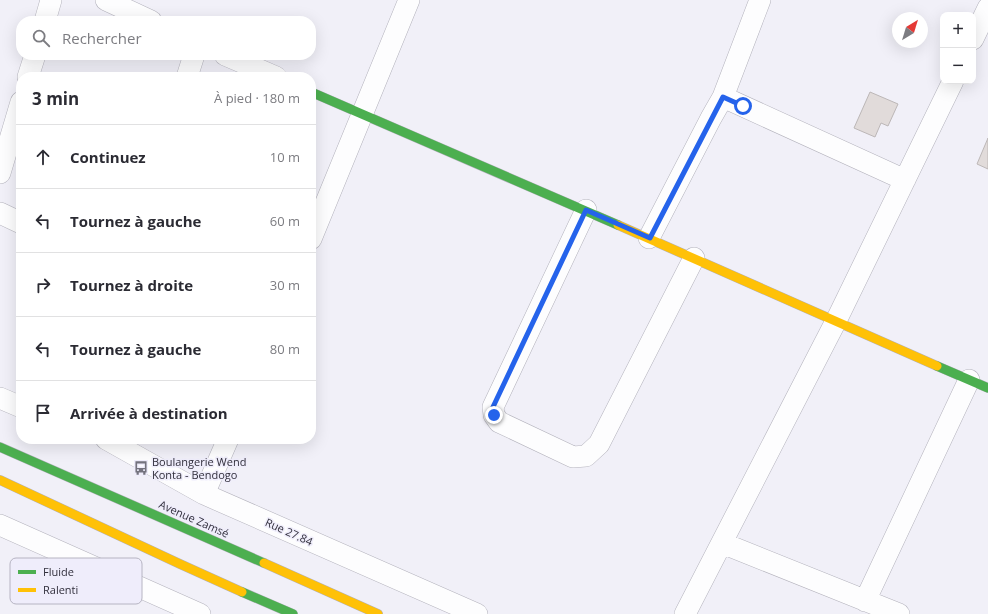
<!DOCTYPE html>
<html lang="fr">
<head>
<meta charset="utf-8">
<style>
	body { margin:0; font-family:"Open Sans",sans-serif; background:#f7f7f7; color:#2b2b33 }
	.controls { position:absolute; right:12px; top:12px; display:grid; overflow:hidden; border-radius:8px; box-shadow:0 4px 16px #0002 }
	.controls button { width:36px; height:36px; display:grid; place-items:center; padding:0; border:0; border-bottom:1px solid #e1e1e2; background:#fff; color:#2b2b33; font:20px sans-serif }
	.compass { position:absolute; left:892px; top:12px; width:36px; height:36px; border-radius:50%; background:#fff; box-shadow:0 4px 16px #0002; rotate:38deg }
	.stop { position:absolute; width:12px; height:12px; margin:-9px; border:3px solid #2563eb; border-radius:50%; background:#fff }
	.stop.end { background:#2563eb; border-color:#fff; box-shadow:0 1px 4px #0008 }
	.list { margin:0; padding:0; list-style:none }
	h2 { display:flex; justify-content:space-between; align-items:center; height:52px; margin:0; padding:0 16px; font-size:17px }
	h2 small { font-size:13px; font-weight:400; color:#7c7c81 }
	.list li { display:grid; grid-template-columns:26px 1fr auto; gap:12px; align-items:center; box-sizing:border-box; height:64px; padding:0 16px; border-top:1px solid #e1e1e2 }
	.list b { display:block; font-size:15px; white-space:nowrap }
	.list em { font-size:13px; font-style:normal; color:#7c7c81 }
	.icon { flex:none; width:22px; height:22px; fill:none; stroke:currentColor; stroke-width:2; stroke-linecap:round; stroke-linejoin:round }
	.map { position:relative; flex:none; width:988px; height:614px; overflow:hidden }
	.search { position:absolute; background:#fff; box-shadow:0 4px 16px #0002; left:16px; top:16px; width:300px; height:44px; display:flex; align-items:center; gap:10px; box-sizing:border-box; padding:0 14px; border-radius:16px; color:#7c7c81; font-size:15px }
	.panel { position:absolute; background:#fff; box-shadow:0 4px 16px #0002; left:16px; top:72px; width:300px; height:372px; border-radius:16px }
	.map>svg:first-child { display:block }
	.building { fill:#e1dbda; stroke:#bcb7b7 }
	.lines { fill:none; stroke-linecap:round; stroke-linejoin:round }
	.street-casing { stroke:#b3b2bc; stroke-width:22 }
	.fast-casing { stroke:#b3b2bc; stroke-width:10 }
	.slow-casing { stroke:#b3b2bc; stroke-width:10 }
	.street { stroke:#fdfdfe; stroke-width:21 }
	.fast { stroke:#4caf50; stroke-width:9 }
	.slow { stroke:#ffc107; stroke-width:9 }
	.route { stroke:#2563eb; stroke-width:5 }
	.labels { text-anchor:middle; stroke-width:3; stroke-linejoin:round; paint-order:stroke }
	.poi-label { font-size:11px; fill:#312f3c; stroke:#efedfb; text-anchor:start }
	.street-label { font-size:11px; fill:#312f3c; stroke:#efedfb }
	.key { fill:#efedfb; stroke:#b6b4c2; stroke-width:1 }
	.key-label { font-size:11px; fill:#312f3c }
</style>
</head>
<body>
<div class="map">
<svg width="988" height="614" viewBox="0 0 988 614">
	<rect width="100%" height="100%" fill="#f1f0f8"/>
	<path class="building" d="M870,92L898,104L888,126L881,123L875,137L854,128Z
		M988,138V169L977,164Z"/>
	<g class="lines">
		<defs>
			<path id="street" d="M106,0L151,21
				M45,21L51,0
				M973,39L988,8
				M225,55L276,77
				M28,77L35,55
				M187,77L194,55
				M723,97L905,180
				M0,173L21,102
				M586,210L493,407L494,415L499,422L573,457L586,456L599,444L694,258
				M0,213L21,223
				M649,238L711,118L723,97L760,0
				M311,239L409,0
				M0,398L21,407
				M106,439L204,494L477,614
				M204,494L228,439
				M0,525L200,614
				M722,543L899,614
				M865,601L969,380
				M685,614L836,321L953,81"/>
			<path id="fast" d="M311,92L618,225
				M937,366L988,388
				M0,447L264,563
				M242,592L293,614"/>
			<path id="slow" d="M618,225L937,366
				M0,480L180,564L242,592
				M264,563L378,614"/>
		</defs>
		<use href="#street" class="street-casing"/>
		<use href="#fast" class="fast-casing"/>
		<use href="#slow" class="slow-casing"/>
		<use href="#street" class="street"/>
		<use href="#fast" class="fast"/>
		<use href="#slow" class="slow"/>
	</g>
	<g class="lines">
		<path class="route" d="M494,415L493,407L586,210L650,238L723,97L743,106"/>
	</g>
	<defs>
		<symbol id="bus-bare" viewBox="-9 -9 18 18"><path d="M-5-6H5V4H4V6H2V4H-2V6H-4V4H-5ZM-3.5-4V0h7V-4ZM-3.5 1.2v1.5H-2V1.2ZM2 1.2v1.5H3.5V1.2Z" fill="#74737e" stroke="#efedfb" stroke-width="2.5" paint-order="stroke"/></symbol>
	</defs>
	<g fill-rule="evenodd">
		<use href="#bus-bare" x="131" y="458" width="20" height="20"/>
	</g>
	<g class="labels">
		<g class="poi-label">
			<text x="152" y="466">Boulangerie Wend<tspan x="152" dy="13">Konta - Bendogo</tspan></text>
		</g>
		<g class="street-label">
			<text transform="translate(194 519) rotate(24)" y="4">Avenue Zamsé</text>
			<text transform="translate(289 532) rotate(24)" y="4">Rue 27.84</text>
		</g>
	</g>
	<rect x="10" y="558" width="132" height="46" rx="6" class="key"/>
	<rect x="18" y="570" width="18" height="4" fill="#4caf50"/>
	<rect x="18" y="588" width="18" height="4" fill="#ffc107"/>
	<g class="key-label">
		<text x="43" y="576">Fluide</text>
		<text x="43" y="594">Ralenti</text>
	</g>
</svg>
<div class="controls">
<button>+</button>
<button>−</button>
</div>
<svg class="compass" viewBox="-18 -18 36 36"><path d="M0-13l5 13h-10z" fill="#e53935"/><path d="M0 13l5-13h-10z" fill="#7c7c81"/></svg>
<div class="stop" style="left:743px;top:106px"></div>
<div class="stop end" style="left:494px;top:415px"></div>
<div class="search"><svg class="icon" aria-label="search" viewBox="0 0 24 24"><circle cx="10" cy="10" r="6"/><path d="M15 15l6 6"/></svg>Rechercher</div>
<section class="panel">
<h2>3 min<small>À pied · 180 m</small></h2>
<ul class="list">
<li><svg class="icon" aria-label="ahead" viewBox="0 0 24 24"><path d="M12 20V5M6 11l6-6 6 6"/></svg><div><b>Continuez</b></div><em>10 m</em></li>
<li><svg class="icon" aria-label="left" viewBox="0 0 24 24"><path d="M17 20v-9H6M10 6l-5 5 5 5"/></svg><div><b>Tournez à gauche</b></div><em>60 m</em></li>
<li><svg class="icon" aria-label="right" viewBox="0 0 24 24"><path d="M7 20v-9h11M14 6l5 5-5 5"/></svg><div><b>Tournez à droite</b></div><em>30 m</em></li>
<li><svg class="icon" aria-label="left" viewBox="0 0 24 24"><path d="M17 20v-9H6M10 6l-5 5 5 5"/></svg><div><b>Tournez à gauche</b></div><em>80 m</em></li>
<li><svg class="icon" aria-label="arrive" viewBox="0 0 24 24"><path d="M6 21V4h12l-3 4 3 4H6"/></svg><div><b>Arrivée à destination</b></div></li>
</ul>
</section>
</div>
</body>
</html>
